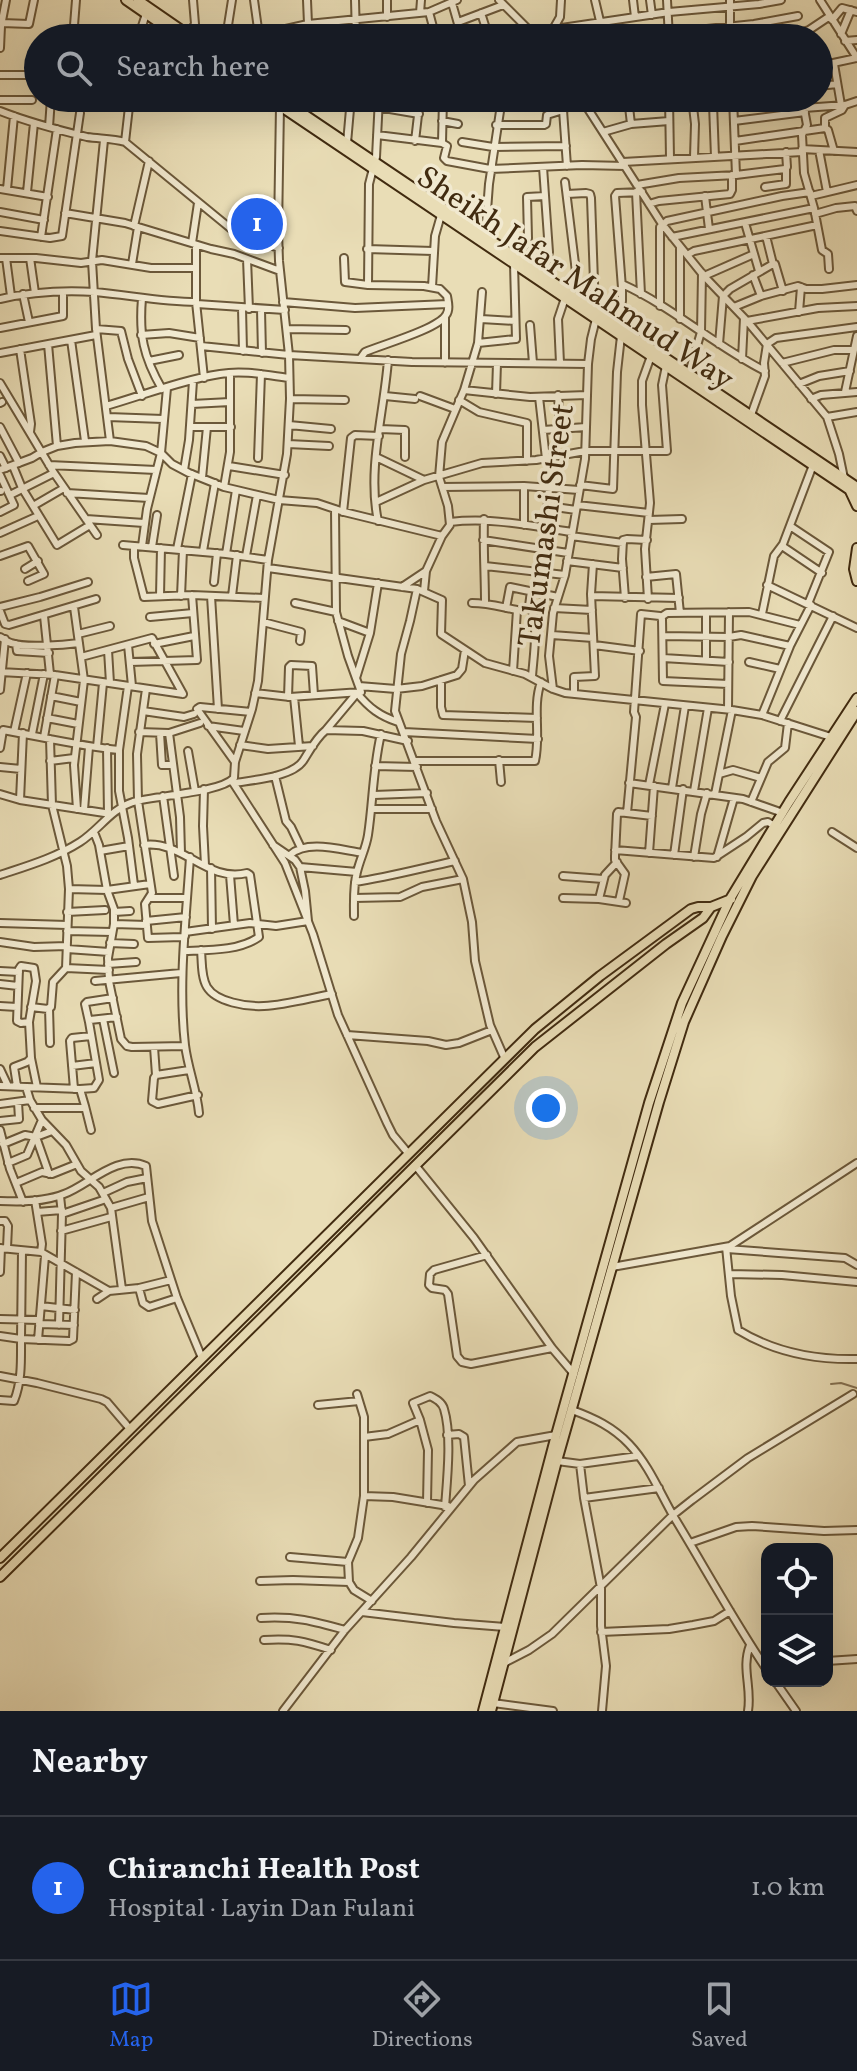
<!DOCTYPE html>
<html lang="en">
<head>
<meta charset="utf-8">
<style>
	body { margin:0; font-family:Vollkorn,serif; background:#242831; color:#f1f3f6 }
	.controls { position:absolute; right:24px; bottom:24px; display:grid; overflow:hidden; border-radius:16px; box-shadow:0 8px 32px #0002 }
	.controls button { width:72px; height:72px; display:grid; place-items:center; padding:0; border:0; border-bottom:2px solid #363941; background:#171b24; color:#f1f3f6; font:40px sans-serif }
	.you { position:absolute; left:546px; top:1108px; width:28px; height:28px; margin:-20px; border:6px solid #fff; border-radius:50%; background:#1a73e8; box-shadow:0 0 0 12px #1a73e833 }
	.badge { display:grid; place-items:center; width:52px; height:52px; border-radius:50%; background:#2563eb; color:#fff; font-size:26px; font-weight:700 }
	.pin { position:absolute; translate:-50% -50%; border:4px solid #fff; box-shadow:0 2px 8px #0006 }
	.list { margin:0; padding:0; list-style:none }
	h2 { display:flex; justify-content:space-between; align-items:center; height:104px; margin:0; padding:0 32px; font-size:34px }
	h2 small { font-size:26px; font-weight:400; color:#9ea1a6 }
	.list li { display:grid; grid-template-columns:52px 1fr auto; gap:24px; align-items:center; box-sizing:border-box; height:144px; padding:0 32px; border-top:2px solid #363941 }
	.list b { display:block; font-size:30px; white-space:nowrap }
	.list p { margin:0; font-size:26px; white-space:nowrap; color:#9ea1a6 }
	.list em { font-size:26px; font-style:normal; color:#9ea1a6 }
	.icon { flex:none; width:44px; height:44px; fill:none; stroke:currentColor; stroke-width:2; stroke-linecap:round; stroke-linejoin:round }
	.map { position:relative; flex:none; width:857px; height:1711px; overflow:hidden }
	.search { position:absolute; background:#171b24; box-shadow:0 8px 32px #0002; left:24px; right:24px; top:24px; height:88px; display:flex; align-items:center; gap:20px; box-sizing:border-box; padding:0 28px; border-radius:44px; color:#9ea1a6; font-size:30px }
	.sheet { height:248px; background:#171b24 }
	nav { display:flex; justify-content:space-around; align-items:center; box-sizing:border-box; height:112px; border-top:2px solid #363941; background:#171b24; font-size:22px; color:#9ea1a6 }
	nav a { display:grid; justify-items:center; gap:4px }
	nav .on { color:#2563eb }
	.map>svg:first-child { display:block }
	.lines { fill:none; stroke-linecap:round; stroke-linejoin:round }
	.stream { stroke:#847152; stroke-width:2 }
	.minor-casing { stroke:#6b583a; stroke-width:10 }
	.major-casing { stroke:#412b10; stroke-width:12 }
	.minor { stroke:#f1e9d0; stroke-width:6 }
	.major { stroke:#e9ddb6; stroke-width:8 }
	.labels { text-anchor:middle; stroke-width:7; stroke-linejoin:round; paint-order:stroke }
	.street-label { font-size:32px; fill:#412b10; stroke:#f1e9d0 }
</style>
</head>
<body>
<div class="map">
<svg width="857" height="1711" viewBox="0 0 857 1711">
	<rect width="100%" height="100%" fill="#e9ddb6"/>
	<filter id="stains"><feTurbulence type="fractalNoise" baseFrequency=".0025" numOctaves="4"/><feColorMatrix values="0 0 0 0 .2 0 0 0 0 .09 0 0 0 0 .02 0 0 0 .5 -.17"/></filter>
	<radialGradient id="worn" r=".72"><stop offset=".6" stop-color="#630" stop-opacity="0"/><stop offset="1" stop-color="#630" stop-opacity=".3"/></radialGradient>
	<g class="lines">
		<path class="stream" d="M831,1384L841,1383L857,1388"/>
		<defs>
			<path id="minor" d="M254,0L259,36
				M307,0L308,24
				M355,0L356,38
				M387,0V17
				M499,0L537,38
				M595,0L604,38
				M633,0L635,17
				M650,0L652,15
				M667,0L669,38
				M730,0V38
				M820,0L857,58
				M452,3L462,38
				M429,12L436,38
				M420,13L421,0
				M481,13L489,38
				M832,20L842,8L857,12
				M458,22L503,5
				M2,23L29,24L34,0
				M555,29L669,12L759,4L781,0
				M669,33L754,24L798,16
				M188,34L195,24L193,0
				M841,34L851,10
				M259,35L308,24L429,12L457,0
				M73,38L76,0
				M138,38L146,14
				M226,38L232,0
				M548,38L560,17L561,0
				M785,38L809,30L830,16
				M845,41L857,40
				M0,48L1,26L6,0
				M834,64L841,105
				M819,66L857,58
				M0,75H38
				M819,86L837,84
				M443,98L442,143L447,146L444,158L447,161L490,169L582,165L625,166
				M581,98L662,224L704,276L747,321L827,417L839,454L844,478
				M628,98L631,124
				M669,98L670,158
				M692,98L695,124L694,157
				M733,98L736,175
				M802,98L807,125L802,135L804,173L814,208L822,250L828,254L829,269
				M443,99L464,101
				M0,100H32
				M733,103L770,98
				M713,104L715,157
				M500,106H514L536,98
				M378,107L419,114
				M693,107L733,101
				M804,108L845,105L857,101
				M563,110L567,166
				M0,111C28,122 58,130 87,137C100,139 112,138 125,142L230,228L250,239L279,248
				M442,121L458,124
				M734,121L805,112
				M496,125H544L546,124L547,115L563,110L580,98
				M49,127L51,98
				M825,128V118L842,110L845,105
				M603,132L631,124L669,121
				M377,135L442,143
				M104,140L92,261L96,329L110,441
				M415,141L420,98
				M735,141L825,128L828,130L834,151
				M125,142L130,98
				M462,142L493,147L566,146
				M347,143L351,98
				M802,149L857,152
				M819,150L827,192
				M623,162L802,152
				M565,182L576,272L569,292
				M637,185L679,178L736,175L785,169L787,167L786,152
				M765,187L786,184V168
				M0,189L48,197
				M7,189L14,116
				M27,192L34,123
				M636,192L641,294
				M567,194L586,193L590,194L591,198L595,310
				M705,196L709,229
				M811,196L857,185
				M649,204L659,201L730,194L732,190V175
				M0,212L44,220
				M65,213L125,223L211,249L234,254L280,271
				M815,214L836,208L855,206L857,211
				M745,223L759,271
				M134,226L149,161
				M0,231L50,238L62,236L80,113
				M766,236L773,264H775L783,291
				M41,237L57,129
				M485,237L489,184L502,98
				M672,237L814,208
				M192,243L198,203
				M196,245V302L204,378
				M367,249L433,251
				M687,255L694,251L817,225
				M0,258H36L81,263L102,260L151,268H196
				M6,258L11,296
				M30,258L35,293
				M344,258L345,282L368,285L424,286L440,289L447,296C448,302 450,310 446,315C438,329 381,345 365,352L360,359
				M517,258L528,238L527,197L545,196
				M247,259L249,309
				M132,264L138,227
				M753,275L761,296
				M543,276L549,252L543,167
				M704,276L754,254
				M622,284C673,307 715,346 765,371
				M368,285L369,184L376,157L379,98
				M432,287L435,236L441,215
				M23,294L29,322
				M142,298C139,335 143,356 162,389
				M0,299C31,292 63,290 95,292C129,295 162,302 196,302
				M283,302L355,308L448,304
				M197,304L285,310
				M660,306V227L667,221L782,196L810,192
				M734,307L761,296L798,286L806,289H822L857,285
				M242,308L243,351
				M261,310L262,353
				M799,312L801,287
				M481,319L515,321
				M680,319V247
				M747,321L818,308L857,306
				M616,324L622,301V288L615,196L617,193L642,192
				M530,325L533,363
				M0,328L63,316V292
				M96,329L121,331L128,359L142,396
				M287,329L346,330
				M141,335L169,333L200,338
				M71,340L85,441
				M478,343L482,292
				M48,344L57,446
				M719,344L723,296L730,289L773,264
				M201,346L289,355L412,362L588,364
				M20,349L31,424L30,432
				M0,353L96,335
				M742,359L744,318
				M149,361L179,355
				M445,363V317
				M560,363L558,319L565,298
				M782,363L834,350H854
				M689,373L701,332L702,273
				M0,383L54,473L97,535
				M799,384L819,376L850,371
				M464,390L530,397L587,395
				M845,392L857,336
				M496,394L497,363
				M558,395L560,429
				M385,396L415,399
				M420,396L455,409
				M539,397L546,459
				M290,399L345,400
				M811,399L821,395L857,392
				M459,400L479,412L527,423V461
				M0,403L2,402
				M192,404L230,402
				M106,406C144,395 182,380 220,374C243,370 266,375 289,378
				M751,415L765,376L764,363L767,344L776,338L857,327
				M108,417L163,419
				M827,417L857,412
				M289,425L331,429
				M0,427L19,463
				M190,427H231
				M380,429L405,430V457
				M543,430L586,427
				M288,444L329,446
				M0,456L6,468
				M376,457L424,480
				M258,458L261,374
				M49,465L156,470
				M13,466L22,488L57,545L90,525
				M229,466L285,475
				M0,470L32,458L42,452L57,446L75,443L110,441L146,446L161,453L172,464L189,473L224,487L279,500L317,503L344,512L442,536
				M184,470L189,440L193,381
				M0,475L14,505L0,512
				M202,478L207,427
				M580,485L613,489L617,372L621,336
				M224,487L230,452V373
				M442,487L524,486L579,490
				M0,491H1
				M67,493L149,498
				M10,495L54,473
				M376,502L424,480L482,463L536,460L585,451H667L662,385L666,366
				M577,505L649,513
				M33,506L64,488
				M548,506L576,510
				M343,512L351,438L355,435L379,436
				M86,519L144,523
				M484,519C483,548 485,575 485,603
				M649,520L682,519
				M378,521C367,469 384,413 388,360
				M450,522C492,517 530,526 572,532
				M524,525V486
				M790,526L829,552L808,604
				M546,528L549,488
				M0,533L38,516
				M571,536L623,543
				M483,540L568,553
				M123,545L226,554L268,560
				M134,546V558L144,597L192,595L264,598
				M142,546L147,509L161,453L167,388
				M782,546L822,573
				M152,547L157,515
				M177,549L192,474
				M203,551L215,483
				M226,554L236,490
				M0,556L28,546L44,574L28,581
				M246,556L257,495
				M567,561L623,568
				M485,566L565,575
				M268,568L417,589L442,600L441,634L485,663L525,674L553,689L565,693L732,710L762,715L831,737
				M25,569L38,561
				M646,577L676,574L680,613
				M214,582L217,553
				M767,585L857,628
				M402,587L426,571
				M417,589L410,621L401,654L395,711L436,821L463,879L472,922L475,961L490,1025L504,1057
				M424,591L426,571L442,536L450,525L448,506L439,477L442,442L464,390L478,343L516,339L514,264
				M531,591L529,606C540,618 533,659 532,677
				M537,592L541,572
				M160,596L161,548
				M181,596L183,550
				M211,596L218,709
				M232,596L237,555
				M591,596L679,598
				M625,598L622,559L623,540L627,539L647,540
				M648,599L645,549L650,503L642,405V381L651,356
				M295,603L336,612
				M472,603C488,603 501,607 517,610L513,671
				M0,607L40,597L88,582
				M74,607L84,680L74,765L77,809
				M506,608L510,587L558,597
				M554,608L592,610
				M0,611L5,624L9,625L96,599
				M706,613V660
				M762,614L774,556L783,544L813,465
				M44,616L50,674
				M150,617L193,613
				M661,617L667,613L749,612L800,625
				M338,621L370,633L356,678
				M263,622L301,632L300,641
				M370,633L378,583
				M78,634L110,626
				M552,635L593,638
				M663,636L729,637L741,635L790,646
				M0,637C4,639 7,642 11,643C25,648 64,645 79,643
				M16,644L17,651L49,653
				M154,644L194,636
				M128,645L132,686
				M594,645L640,651
				M108,650L110,683
				M81,657L152,638L183,694
				M663,658L729,662
				M130,662L197,660L192,595
				M749,662L780,669
				M0,672L55,675L183,694
				M441,680V707L443,715L537,718
				M128,686L119,750V791L128,838L134,885
				M359,686L396,689L422,686L457,675L462,669L465,650
				M146,689L137,754L138,801L152,893L145,904L148,938L182,937L185,936V932L250,923L276,926L308,921L305,891L300,867
				M553,689L549,656L553,613L565,575L585,459L588,364L591,339L596,319
				M0,690L5,639
				M255,693L290,697L361,692L348,656L336,612L335,509
				M574,694V677L595,676L591,594L593,564
				M51,696L81,702
				M288,697L289,667L291,665L312,666L314,695
				M294,697L299,746
				M728,709L729,612
				M143,711L184,717L194,714
				M762,715L790,646L811,605
				M47,718L78,724
				M780,721L833,616
				M208,726L244,731
				M326,730L357,693C369,708 380,716 398,722
				M14,732L27,673
				M139,732L169,733L200,723
				M404,732L538,739
				M160,733L162,765H173
				M169,733L180,817L181,853
				M32,734L44,674
				M44,737L55,675
				M50,739L52,805L67,866L69,889L66,968L109,970
				M240,745L268,749L313,746
				M97,747L103,683
				M0,748L3,730C42,737 80,746 119,750
				M107,748L108,814
				M188,751L195,791
				M499,760L501,782
				M50,761L74,758
				M415,761H535C541,735 532,707 541,682
				M235,762L197,709L200,707L251,712
				M375,766L417,767
				M0,767L21,769
				M719,774L733,770L761,778
				M275,776L286,821L291,827L301,848
				M232,781L285,863L313,934L338,1015L387,1123L393,1135L408,1153
				M235,783C253,780 292,777 303,761C310,750 316,738 326,730L363,731L408,741
				M629,783L743,799L783,813
				M649,785L665,704
				M672,788L685,706
				M204,789L203,826L205,865
				M694,791L708,708
				M0,794L20,800L111,814
				M715,794L732,710
				M374,795L427,793
				M163,796L174,876
				M20,800L23,733
				M751,802L768,762L785,748L788,723
				M372,809H432
				M84,810L89,747
				M627,813L636,717L634,712L641,614L660,616L662,619L663,681L728,684
				M94,832L99,845L107,890L114,909V924L108,958L109,981L121,1039L127,1046L132,1047L185,1046
				M832,832L857,848
				M144,845C183,840 207,883 247,873L250,875L259,937C239,951 208,950 184,951
				M273,845L295,860L300,867L357,872
				M615,850L714,858L746,837L763,823L768,822L775,826
				M100,851L129,846
				M649,853L654,786
				M290,855C307,839 341,850 363,853
				M674,855L683,789
				M190,857C186,920 178,983 185,1045C188,1069 197,1090 199,1113
				M694,857L701,814L707,793
				M717,857L734,798
				M211,868L212,929
				M0,875C27,866 55,858 80,842C99,830 111,809 133,802C158,795 219,793 234,778L235,762L252,709L258,681L268,560L287,454L290,399L289,355L279,261L278,231L280,106
				M230,875L234,925
				M563,876L603,879
				M355,882C389,877 422,868 455,861
				M69,889L107,890L150,884
				M150,898H187
				M354,898L400,897L422,887L463,879
				M563,898L599,899L626,903
				M599,899L605,875L617,862
				M619,901L625,874L615,860V856L617,814L618,812L652,816
				M67,912L105,910
				M114,912L130,911
				M354,916C354,901 353,886 357,872C360,859 366,848 368,835C373,802 373,767 381,734
				M146,921L186,917
				M0,923L67,925
				M114,924L147,925
				M67,931L112,932
				M0,942L34,947L67,946
				M110,943L134,944
				M67,949L109,952
				M201,950C202,961 201,977 207,987C216,1002 247,1007 264,1006C286,1005 310,998 332,994
				M108,964L136,962
				M0,971L19,972
				M95,981L181,973
				M0,984L18,986
				M0,1006L17,1007
				M31,1007L48,1009L51,1007L53,982L66,968
				M49,1008L50,1043
				M103,1019L114,1073
				M89,1022L85,1004L87,1002L113,998
				M347,1035L428,1041L446,1045L459,1043L492,1030
				M154,1047L156,1075
				M31,1058L37,1087
				M72,1066L96,1063
				M0,1069L8,1086
				M189,1070L156,1075L154,1078L152,1101L158,1104L198,1095
				M0,1086L80,1089L94,1088L99,1080L89,1022L90,1020L117,1017
				M17,1086L14,1067L27,1062L31,1058L29,1022L36,981L34,968L21,966L19,969L17,1021L21,1023L29,1022
				M26,1087L30,1100L42,1120L66,1145L81,1171L99,1187L111,1208L122,1289
				M74,1089L70,1041L72,1038L91,1036
				M0,1104L30,1100
				M85,1106L91,1130
				M34,1108H82L85,1106L80,1089
				M0,1121L19,1119L18,1102
				M0,1130L10,1169L23,1202
				M36,1137L49,1174
				M3,1144L25,1135L36,1137L52,1131
				M8,1163L27,1155L42,1120
				M415,1165L474,1238L552,1348L574,1374
				M16,1183L42,1172L52,1174L77,1164
				M103,1193L127,1182L147,1178
				M35,1200L42,1244L41,1252
				M0,1201C21,1202 44,1202 64,1194C89,1185 117,1153 146,1166L152,1221L177,1298L202,1358
				M111,1208L149,1197
				M37,1212L62,1210
				M62,1214L106,1199
				M0,1221H5L8,1226L7,1248
				M61,1231L111,1217
				M726,1247L731,1296L738,1330C774,1352 816,1360 857,1359
				M0,1248L41,1252L109,1291
				M727,1249L845,1258L857,1265
				M22,1251L21,1339L69,1341L73,1339L76,1272
				M487,1255L434,1270L430,1274L429,1285L432,1288L445,1290L448,1294L457,1356L462,1362L471,1364L552,1348
				M612,1267L730,1246L857,1163
				M0,1272L1,1248
				M729,1274L782,1275L857,1282
				M139,1288L143,1303L149,1307L177,1298
				M97,1299L109,1291L139,1288L171,1280
				M41,1306L75,1310
				M0,1319L39,1320
				M39,1324L74,1325
				M59,1325L62,1214L60,1196
				M0,1336L21,1339C21,1360 22,1381 14,1401L0,1400
				M38,1340L45,1256
				M0,1376L37,1383L101,1399L107,1402L130,1429
				M357,1394L364,1417V1496L358,1538L348,1562L349,1582L354,1590L372,1601
				M318,1405L359,1401
				M572,1410C594,1418 613,1427 629,1444C649,1465 660,1493 674,1517C705,1568 734,1621 767,1670
				M420,1420L413,1403L430,1396C436,1399 442,1402 444,1409C452,1435 447,1480 445,1507
				M447,1435L459,1434L464,1437L469,1486
				M364,1437L388,1434L420,1420L428,1450L427,1503
				M557,1461L580,1464L638,1456
				M580,1464L584,1498L601,1588V1626L606,1666L602,1711
				M364,1496L393,1497L448,1506
				M584,1498L659,1488
				M690,1543L736,1527L752,1526L824,1531L857,1530
				M290,1557L348,1562
				M260,1581L293,1580L349,1582
				M362,1612L454,1623L505,1627
				M261,1618C295,1616 313,1621 345,1630
				M601,1632L669,1629L693,1625L714,1621L730,1611
				M264,1640C292,1638 304,1641 331,1650
				M827,1661L857,1659
				M504,1663L529,1650L552,1634L673,1515L692,1500L748,1458L853,1394
				M775,1681L796,1711
				M493,1703L553,1711
				M283,1711L345,1630L411,1557L474,1480L517,1442L556,1435
				M748,1711C752,1687 741,1668 750,1645"/>
			<path id="major" d="M126,0L181,38
				M138,0L193,38
				M268,98L857,495
				M280,98L857,487
				M849,489L857,506
				M857,548L854,569L857,581
				M0,1558L535,1029L600,976L691,909L698,907H711L731,899
				M0,1577L535,1047L666,944L703,918L711,907
				M483,1711L556,1435L649,1103L682,1003L730,899L789,802L857,698
				M491,1711L557,1461L659,1102L684,1022L722,936L752,876L857,711"/>
		</defs>
		<use href="#minor" class="minor-casing"/>
		<use href="#major" class="major-casing"/>
		<use href="#minor" class="minor"/>
		<use href="#major" class="major"/>
	</g>
	<g class="labels">
		<g class="street-label">
			<text transform="translate(576 277) rotate(34)" y="11">Sheikh Jafar Mahmud Way</text>
			<text transform="translate(545 525) rotate(-82)" y="11">Takumashi Street</text>
		</g>
	</g>
	<rect width="100%" height="100%" filter="url(#stains)"/>
	<rect width="100%" height="100%" fill="url(#worn)"/>
</svg>
<div class="controls">
<button><svg class="icon" aria-label="locate" viewBox="0 0 24 24"><circle cx="12" cy="12" r="6"/><path d="M12 2v4M12 18v4M2 12h4M18 12h4"/></svg></button>
<button><svg class="icon" aria-label="layers" viewBox="0 0 24 24"><path d="M12 4l9 5-9 5-9-5zM3 14l9 5 9-5"/></svg></button>
</div>
<div class="you"></div>
<div class="pin badge" style="left:257px;top:224px">1</div>
<div class="search"><svg class="icon" aria-label="search" viewBox="0 0 24 24"><circle cx="10" cy="10" r="6"/><path d="M15 15l6 6"/></svg>Search here</div>
</div>
<section class="sheet">
<h2>Nearby<small></small></h2>
<ul class="list">
<li><span class="badge">1</span><div><b>Chiranchi Health Post</b><p>Hospital · Layin Dan Fulani</p></div><em>1.0 km</em></li>
</ul>
</section>
<nav>
<a class="on"><svg class="icon" aria-label="map" viewBox="0 0 24 24"><path d="M3 6l6-2 6 2 6-2v14l-6 2-6-2-6 2zM9 4v14M15 6v14"/></svg>Map</a>
<a><svg class="icon" aria-label="directions" viewBox="0 0 24 24"><path d="M12 3l9 9-9 9-9-9zM9 14v-3h6M13 9l2 2-2 2"/></svg>Directions</a>
<a><svg class="icon" aria-label="saved" viewBox="0 0 24 24"><path d="M7 4h10v16l-5-4-5 4z"/></svg>Saved</a>
</nav>
</body>
</html>
